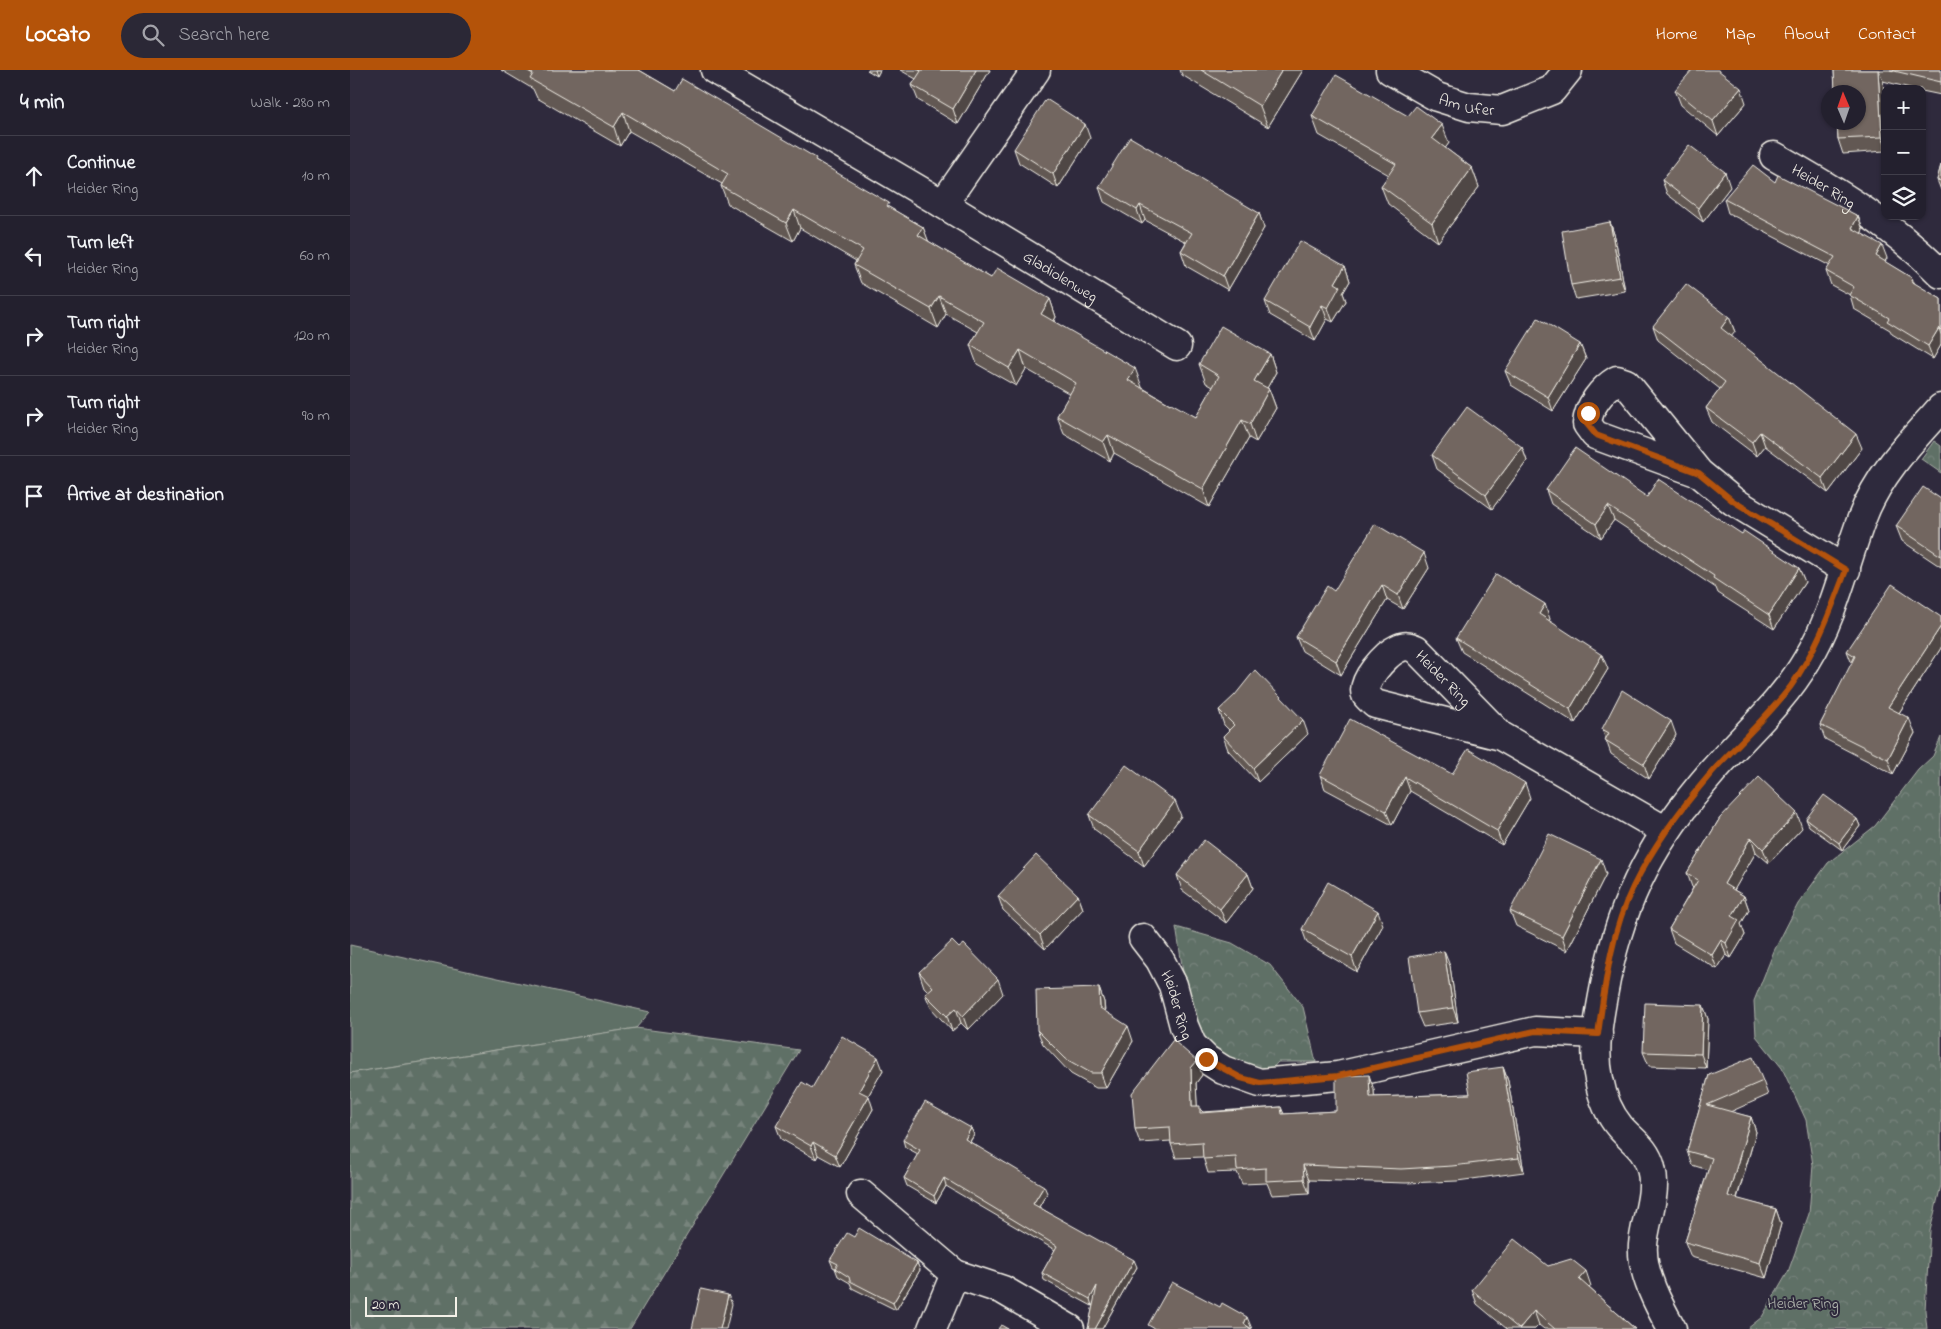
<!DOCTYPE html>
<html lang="en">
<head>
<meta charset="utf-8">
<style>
	body { margin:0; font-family:"Indie Flower",sans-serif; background:#2b2836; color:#f1f3f6 }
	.controls { position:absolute; right:15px; top:15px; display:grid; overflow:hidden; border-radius:10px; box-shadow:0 1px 4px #0004 }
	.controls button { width:45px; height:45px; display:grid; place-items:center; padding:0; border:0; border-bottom:1px solid #403e4a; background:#23202e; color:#f1f3f6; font:25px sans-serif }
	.compass { position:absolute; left:1471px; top:15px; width:45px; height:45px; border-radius:50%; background:#23202e; box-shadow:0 1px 4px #0004; rotate:358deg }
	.scale { position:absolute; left:15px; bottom:12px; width:92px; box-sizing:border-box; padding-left:5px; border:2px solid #f4f1e8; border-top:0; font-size:14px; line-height:18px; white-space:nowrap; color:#f4f1e8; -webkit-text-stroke:4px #2f2a3d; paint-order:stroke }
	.stop { position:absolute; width:15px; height:15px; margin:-11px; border:4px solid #b45309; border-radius:50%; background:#fff }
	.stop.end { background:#b45309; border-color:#fff; box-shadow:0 1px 5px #0008 }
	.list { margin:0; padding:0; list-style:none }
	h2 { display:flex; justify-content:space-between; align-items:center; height:65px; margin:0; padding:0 20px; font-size:21px }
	h2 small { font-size:16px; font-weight:400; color:#a3a3aa }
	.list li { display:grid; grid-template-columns:32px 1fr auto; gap:15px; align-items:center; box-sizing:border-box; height:80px; padding:0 20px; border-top:1px solid #403e4a }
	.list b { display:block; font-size:19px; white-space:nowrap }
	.list p { margin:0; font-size:16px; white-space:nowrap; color:#a3a3aa }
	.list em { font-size:16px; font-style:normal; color:#a3a3aa }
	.icon { flex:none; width:28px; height:28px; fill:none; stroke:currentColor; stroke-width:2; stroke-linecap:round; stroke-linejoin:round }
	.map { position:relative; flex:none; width:1591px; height:1259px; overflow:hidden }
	header { display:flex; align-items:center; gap:30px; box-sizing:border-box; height:70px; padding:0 25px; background:#b45309; color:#fff }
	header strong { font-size:24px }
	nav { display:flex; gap:28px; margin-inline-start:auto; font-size:18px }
	.search { width:350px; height:45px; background:#2b2836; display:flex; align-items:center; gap:12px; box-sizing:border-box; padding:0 18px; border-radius:28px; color:#a3a3aa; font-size:19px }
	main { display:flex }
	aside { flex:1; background:#23202e }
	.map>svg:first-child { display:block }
	.green { fill:#5f6f66; stroke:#aab0a7 }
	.forest { fill:url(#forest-firs); stroke:#aab0a7 }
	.park { fill:url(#park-crowns); stroke:#aab0a7 }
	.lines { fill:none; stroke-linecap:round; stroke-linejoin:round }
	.minor-casing { stroke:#f4f1e8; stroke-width:31 }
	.minor { stroke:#2f2a3d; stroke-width:28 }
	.wall { fill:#625853; stroke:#f4f1e8 }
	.shaded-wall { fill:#504744; stroke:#f4f1e8 }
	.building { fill:#726661; stroke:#f4f1e8 }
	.route { stroke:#b45309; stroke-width:6 }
	.labels { text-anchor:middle; stroke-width:4; stroke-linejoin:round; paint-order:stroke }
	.street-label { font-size:16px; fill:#f4f1e8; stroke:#2f2a3d }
	.park-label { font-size:16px; fill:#b1b6ae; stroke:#2f2a3d }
</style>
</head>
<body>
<header>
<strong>Locato</strong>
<div class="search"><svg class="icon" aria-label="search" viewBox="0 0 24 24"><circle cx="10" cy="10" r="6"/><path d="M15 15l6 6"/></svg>Search here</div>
<nav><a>Home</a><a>Map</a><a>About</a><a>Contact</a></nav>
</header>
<main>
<aside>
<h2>4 min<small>Walk · 280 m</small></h2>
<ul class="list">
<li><svg class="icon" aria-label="ahead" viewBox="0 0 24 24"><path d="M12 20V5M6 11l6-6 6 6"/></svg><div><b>Continue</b><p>Heider Ring</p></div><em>10 m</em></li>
<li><svg class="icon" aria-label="left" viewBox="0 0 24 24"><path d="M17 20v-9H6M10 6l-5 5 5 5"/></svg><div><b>Turn left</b><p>Heider Ring</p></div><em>60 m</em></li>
<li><svg class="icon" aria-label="right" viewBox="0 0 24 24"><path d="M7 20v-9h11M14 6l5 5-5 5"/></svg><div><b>Turn right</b><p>Heider Ring</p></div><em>120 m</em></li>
<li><svg class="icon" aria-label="right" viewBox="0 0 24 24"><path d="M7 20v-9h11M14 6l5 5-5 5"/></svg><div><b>Turn right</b><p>Heider Ring</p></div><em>90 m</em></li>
<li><svg class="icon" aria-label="arrive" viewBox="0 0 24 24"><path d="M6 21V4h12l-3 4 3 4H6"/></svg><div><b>Arrive at destination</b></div></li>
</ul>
</aside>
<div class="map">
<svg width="1591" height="1259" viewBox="0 0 1591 1259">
	<defs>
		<pattern id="forest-firs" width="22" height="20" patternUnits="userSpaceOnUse" patternTransform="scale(1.25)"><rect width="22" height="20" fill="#5f6f66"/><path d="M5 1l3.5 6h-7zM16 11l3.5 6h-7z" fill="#77847c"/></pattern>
		<pattern id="park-crowns" width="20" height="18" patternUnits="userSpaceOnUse" patternTransform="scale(1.25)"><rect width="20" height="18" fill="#5f6f66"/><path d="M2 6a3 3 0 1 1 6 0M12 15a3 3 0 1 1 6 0" fill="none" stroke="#77847c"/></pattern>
	</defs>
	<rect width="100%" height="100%" fill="#2f2a3d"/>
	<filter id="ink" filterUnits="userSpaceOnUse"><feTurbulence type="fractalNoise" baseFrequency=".02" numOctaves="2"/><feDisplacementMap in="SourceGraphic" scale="10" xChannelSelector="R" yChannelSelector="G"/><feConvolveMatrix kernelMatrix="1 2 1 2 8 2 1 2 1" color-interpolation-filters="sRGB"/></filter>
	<g filter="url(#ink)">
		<path class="green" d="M0,875L300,942L286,958L0,1003Z"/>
		<path class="forest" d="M286,958L449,980L280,1259H0V1003Z"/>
		<path class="park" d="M1584,371L1591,376V403L1571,389Z
			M1591,667V1115L1580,1161L1575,1240L1577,1259H1397L1412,1247L1438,1202L1459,1144L1463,1095L1456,1050L1432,998L1406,966L1404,931L1424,881L1448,834L1478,793L1525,756L1568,700L1583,686Z
			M826,857L882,873L920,895L953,937L966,992H928L918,1003C899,999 873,994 859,978C837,955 832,889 826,857Z"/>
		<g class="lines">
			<defs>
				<g id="minor">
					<path d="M365,0L593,134L686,0"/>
					<path id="s1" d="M1040,0L1087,27L1119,37L1152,40L1202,20L1218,0"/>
					<path id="s2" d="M1424,86C1484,120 1542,154 1591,204"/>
					<path id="s3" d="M593,134L827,276"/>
					<path d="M1349,403L1245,365L1237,354C1238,337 1252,319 1267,310L1276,313L1349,403L1383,431L1496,500"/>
					<path id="s4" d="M1151,666L1025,634C1022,631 1018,628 1016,625C1010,612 1036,584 1047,579C1055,575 1059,576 1066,579L1151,666L1316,761"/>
					<path id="s5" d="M793,868L810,890L823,915L834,956L842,975L856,989L873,1000L910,1013L988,1006L1185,961L1248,964"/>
					<path d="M511,1124L605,1204"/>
					<path d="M582,1259L605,1204L653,1220L720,1259"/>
					<path d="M1322,1259C1309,1236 1291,1203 1293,1175C1295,1150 1308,1123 1301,1098C1296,1078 1282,1071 1270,1057C1259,1044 1252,1026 1249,1009C1242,977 1250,942 1256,910C1273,825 1305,768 1362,702C1394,665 1432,633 1457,590C1484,546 1494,496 1512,448C1528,405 1561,371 1591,338"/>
				</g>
			</defs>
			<use href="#minor" class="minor-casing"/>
			<use href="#minor" class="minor"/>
		</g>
		<path class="wall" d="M151,0H289L325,21L467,91L540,138L573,157L578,171L641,208L700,229L706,247L704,251L792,317H791L820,334L846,347L863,317L856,313L849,294L920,284L926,302L917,318L919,319L926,338L906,372L899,368L859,437L764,383L760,391L714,364L707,346L720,324L676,299L666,316L627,294L620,275L628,262L596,244L588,258L511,213L504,195L506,191L450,158L443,171L378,134L371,116L372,114L279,61L270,76L187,28L183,19Z
			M517,0H530L527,6Z
			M550,0H640L608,54L568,30L562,15L566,9Z
			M830,0H953L918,57L832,5Z
			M1484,0H1591V25L1572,21V19H1564L1533,11L1535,36V81L1493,84L1488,69Z
			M1325,20L1396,33L1368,66L1331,35Z
			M962,46L1099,73L1095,78L1122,98L1129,117L1088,172L1038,134L1031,116L1039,105L969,65Z
			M740,68L708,118L669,93L664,79Z
			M1591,95V120L1587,110Z
			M1312,110L1380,117L1353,152L1317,124Z
			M1425,112L1508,146L1513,160L1511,163L1537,188L1535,192L1562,208L1565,214L1591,229V275L1583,289L1542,264L1540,260L1504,239L1500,225L1481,215L1476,201L1480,196L1378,143L1374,129Z
			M749,117L909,143L914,158L878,220L836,196L831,181L836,172L795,150L792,154L754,132Z
			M1260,152L1265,167L1275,221L1226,229L1221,215Z
			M995,196L1000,211L993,223L996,231L983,252L977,249L965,271L920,245L915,231Z
			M1379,247L1385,262L1381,266L1512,378L1478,423L1415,376L1407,386L1362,352L1356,338L1370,319L1308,270L1303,256Z
			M1230,274L1236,289L1203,341L1161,315L1155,301Z
			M1172,377L1177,391L1142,439L1087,399L1082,385Z
			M1196,420L1297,427L1392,464L1449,498L1455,512L1424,559L1368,523L1366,518L1264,450L1251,468L1201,434Z
			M1591,429V497L1552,471L1546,456Z
			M1079,498L1053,539L1037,530L991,605L952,581L946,567L984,521Z
			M1591,547V578L1549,643L1565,663L1543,704L1475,669L1470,655L1502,594L1497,581Z
			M1200,549L1199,551L1258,599L1225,653L1112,582L1106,568Z
			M869,640L958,664L908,712L878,680L873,666L879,660L874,655Z
			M1252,659L1326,665L1299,709L1261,684Z
			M1102,704L1180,728L1152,775L1060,721L1042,755L975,719L970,705Z
			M739,745L831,746L794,796L744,759Z
			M1370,748L1452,758L1419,793L1406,782L1384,820L1394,826L1399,840L1391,854L1395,865L1381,888L1376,885L1367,899L1324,873L1319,859L1343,818L1342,817L1337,803Z
			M1456,749H1507L1510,756L1492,780L1459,756Z
			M898,804L903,818L876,853L832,820L827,805Z
			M1256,804L1217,881L1166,856L1160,841Z
			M728,825L733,839L695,879L653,840L648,826Z
			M1033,855L1007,902L957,873L952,859Z
			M1100,896L1108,952L1073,957L1067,943Z
			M569,902L653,924L618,960L611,953L602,961L581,938L575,924L578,921L574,917Z
			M749,918L754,932L755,941L783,971L756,1018H746L721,1004L693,974L687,960Z
			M1353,935L1358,949L1356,998L1299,996L1293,982Z
			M1153,997L1158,1011L1174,1102L1107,1111L1056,1113L959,1110V1123L922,1125L917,1113L892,1114L887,1102L858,1103L853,1087L826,1088L821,1074V1071L790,1073L785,1059L852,1005L846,1013L847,1036L853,1042L931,1037L934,1044L986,1041L1024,1020V1027L1120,1024Z
			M533,1000L518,1026L523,1039L490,1097L468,1085L466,1089L431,1069L426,1056L462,1018Z
			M1359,1005L1413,1011L1418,1025L1380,1042L1401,1047L1406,1062L1387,1129L1426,1139L1431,1154L1416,1208L1341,1187L1335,1172L1358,1100L1342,1095L1337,1081Z
			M621,1058L624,1065L620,1072L697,1123L689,1137L787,1197L752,1259H738L743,1235L742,1236L694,1210L692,1203L705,1180L596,1116L586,1133L557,1116L554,1108L568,1084L555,1077L553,1070Z
			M504,1167L567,1193L570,1200L546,1240L502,1218L500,1213L488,1206L485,1198L483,1197L480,1190Z
			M1198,1196L1241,1216L1239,1218L1285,1259H1194L1189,1255L1185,1259H1157L1127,1234L1122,1220Z"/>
		<path class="shaded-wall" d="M525,0H530L527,6Z
			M626,0H640L608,54L603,39Z
			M932,0H953L918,57L910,36Z
			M1528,0H1529L1533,11L1535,36V74L1532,67Z
			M1391,18L1396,33L1368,66L1363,51Z
			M273,42L279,61L270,76L264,57Z
			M735,54L740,68L708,118L703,104Z
			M1092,55L1099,73L1089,87L1082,68Z
			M1122,98L1129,117L1088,172L1082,153Z
			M1375,102L1380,117L1353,152L1348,138Z
			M790,135L795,150L792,154L787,140Z
			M444,140L450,158L443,171L436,153Z
			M909,143L914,158L878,220L873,206Z
			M1508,146L1513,160L1507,171L1502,158Z
			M1260,152L1265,167L1275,221L1270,207Z
			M573,157L580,175L568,165Z
			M1532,175L1537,188L1530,200L1526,186Z
			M995,196L1000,211L993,223L996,231L983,252L978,238L985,213Z
			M589,226L596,244L588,258L581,239Z
			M700,229L706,247L697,262L691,244Z
			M972,235L977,249L965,271L960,257Z
			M1379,247L1385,262L1376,273L1371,258Z
			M1589,258L1591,265V275L1583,289L1578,276Z
			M1230,274L1236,289L1203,341L1198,327Z
			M670,280L676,299L666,316L659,298Z
			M920,284L926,302L911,329L904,311Z
			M785,298L792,317L785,328L778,310Z
			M919,319L926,338L906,372L900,354Z
			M892,350L899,368L859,437L853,419Z
			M1410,362L1415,376L1407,386L1402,372Z
			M1506,364L1512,378L1478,423L1472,408Z
			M758,365L764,383L760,391L753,372Z
			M1172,377L1177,391L1142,439L1136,425Z
			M1258,436L1264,450L1251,468L1246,454Z
			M1074,483L1079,498L1053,539L1048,525Z
			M1449,498L1455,512L1424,559L1419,545Z
			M1032,515L1037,530L991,605L986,591Z
			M1195,534L1200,549L1194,559L1189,544Z
			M1591,556V578L1543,652L1538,637Z
			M1252,585L1258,599L1225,653L1220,639Z
			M1559,648L1565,663L1543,704L1538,689Z
			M953,650L958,664L908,712L903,698Z
			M1321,651L1326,665L1299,709L1294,694Z
			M1055,707L1060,721L1042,755L1036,741Z
			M1175,713L1180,728L1152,775L1147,761Z
			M825,731L831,746L794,796L789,781Z
			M1447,743L1452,758L1419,793L1413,779Z
			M1507,749L1510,756L1492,780L1489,773Z
			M1401,767L1406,782L1379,829L1374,814Z
			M1251,789L1256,804L1217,881L1212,866Z
			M898,804L903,818L876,853L870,839Z
			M728,825L733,839L695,879L690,865Z
			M1394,826L1399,840L1391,854L1395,865L1381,888L1376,873L1382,846Z
			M1028,841L1033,855L1007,902L1002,887Z
			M1371,870L1376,885L1367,899L1362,885Z
			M1094,881L1100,896L1108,952L1103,938Z
			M648,909L653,924L618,960L613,946Z
			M749,918L754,932L755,952L750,938Z
			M1353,935L1358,949L1356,998L1351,984Z
			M606,938L611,953L602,961L597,946Z
			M778,956L783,971L756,1018L751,1003Z
			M528,987L533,1000L514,1033L509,1021Z
			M847,991L852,1005L846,1013L848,1050L842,1036L841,998Z
			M1153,997L1158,1011L1174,1102L1169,1088Z
			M1019,1005L1024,1020L1025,1041L1020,1027Z
			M519,1026L523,1039L490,1097L485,1085Z
			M1401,1047L1406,1062L1383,1141L1378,1126Z
			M621,1058L624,1065L617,1076L615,1069Z
			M463,1072L468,1085L466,1089L461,1076Z
			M953,1095L959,1110V1123L954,1109Z
			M594,1108L596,1116L586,1133L584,1126Z
			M694,1116L697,1123L686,1142L683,1134Z
			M1426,1139L1431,1154L1416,1208L1410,1193Z
			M784,1190L787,1197L752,1259H745Z
			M567,1193L570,1200L546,1240L543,1233Z
			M1236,1201L1241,1216L1234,1224L1229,1209Z
			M747,1216L750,1224L742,1236L740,1229Z
			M378,1225L382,1234L376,1259H370Z
			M1184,1241L1189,1255L1185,1259H1169Z
			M897,1247L902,1259L894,1254Z"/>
		<path class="building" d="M176,0H289L325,21L332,9L466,88L465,90L539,133L537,136L573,157L568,165L641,208L647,198L700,229L691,244L785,298L778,310L820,334L821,333L846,347L869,306L849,294L871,256L920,284L904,311L919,319L900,354L892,350L853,419L758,365L753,372L707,346L726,313L670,280L659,298L620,275L634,252L589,226L581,239L504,195L513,180L444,140L436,153L371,116L378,104L273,42L264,57L180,9L183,4Z
			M569,0H626L603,39L562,15L571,1Z
			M851,0H932L910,36Z
			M1342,0H1368L1391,18L1363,51L1325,20Z
			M1484,0H1528L1532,67L1488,69L1487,52H1508V22H1485Z
			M1540,0H1591V12Z
			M986,5L1058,46L1066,36L1092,55L1082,68L1122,98L1082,153L1031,116L1046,94L962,46Z
			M696,29L735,54L703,104L664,79Z
			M780,67L909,143L873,206L831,181L842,163L790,135L787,140L749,117Z
			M1339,75L1375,102L1348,138L1312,110Z
			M1403,95L1425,112L1428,105L1508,146L1502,158L1532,175L1526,186L1562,208L1561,211L1591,229V260L1589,258L1578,276L1537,251L1539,248L1499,225L1504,217L1476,201L1485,187L1374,129Z
			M1591,95V111L1587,110Z
			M1260,152L1270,207L1221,215L1212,161Z
			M950,171L995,196L985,213L990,216L978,238L972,235L960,257L915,231Z
			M1336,214L1379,247L1371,258L1506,364L1472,408L1410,362L1402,372L1356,338L1375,312L1303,256Z
			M1188,248L1230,274L1198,327L1155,301Z
			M1117,337L1172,377L1136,425L1082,385Z
			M1225,378L1297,427L1308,409L1392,464L1394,461L1449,498L1419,545L1363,508L1364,506L1258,436L1246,454L1196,420Z
			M1573,417L1591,429V486L1546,456Z
			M1025,454L1074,483L1048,525L1032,515L986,591L946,567L977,516L984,521Z
			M1146,504L1195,534L1189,544L1252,585L1220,639L1106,568Z
			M1542,514L1591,547V556L1538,637L1559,648L1538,689L1470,655L1505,586L1497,581Z
			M905,600L953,650L903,698L873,666L884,655L869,640L885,625Z
			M1272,620L1321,651L1294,694L1255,670L1259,663L1252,659Z
			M1000,649L1102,704L1118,679L1175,713L1147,761L1055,707L1036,741L970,705Z
			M776,695L825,731L789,781L739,745Z
			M1409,707L1447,743L1413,779L1401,767L1374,814L1394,826L1382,846L1389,850L1376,873L1371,870L1362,885L1319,859L1348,810L1337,803L1370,748Z
			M1474,725L1507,749L1489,773L1456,749Z
			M1199,764L1251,789L1212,866L1160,841Z
			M854,770L898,804L870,839L827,805Z
			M686,785L728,825L690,865L648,826Z
			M978,812L1028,841L1002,887L952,859Z
			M602,871L609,878L614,874L648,909L613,946L606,938L597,946L575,924L583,917L569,902Z
			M1094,881L1103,938L1067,943L1059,887Z
			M749,918L750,938L778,956L751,1003H741L716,989L687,960L686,920Z
			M1295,933L1353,935L1351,984L1293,982Z
			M492,966L528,987L509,1021L519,1026L485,1085L463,1072L461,1076L426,1056L452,1012L462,1018Z
			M823,970L847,991L841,998L842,1036H850V1043L931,1037L932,1044L986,1041V1007L991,1006L1019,1005L1020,1027L1120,1024L1116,1002L1153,997L1169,1088L1102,1096L1051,1099L953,1095L954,1109L916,1111V1098L887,1100L886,1087L853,1089L852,1072L821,1074L820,1057L785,1059L782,1023Z
			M1403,987L1413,1011L1357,1035L1401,1047L1378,1126L1426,1139L1410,1193L1335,1172L1362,1088L1337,1081L1359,1005Z
			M575,1032L621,1058L615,1069L694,1116L683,1134L784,1190L745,1259H738L747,1216L740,1229L692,1203L707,1176L594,1108L584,1126L554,1108L570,1080L553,1070Z
			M509,1158L567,1193L543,1233L500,1211L499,1207L485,1198L488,1194L480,1190L497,1163L504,1167Z
			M1164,1169L1198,1196L1221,1189L1236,1201L1229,1209L1285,1259H1205L1184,1241L1169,1259L1122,1220Z
			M822,1212L870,1237L872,1233L897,1247L894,1254L901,1259H805L798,1255Z
			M351,1219L378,1225L370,1259H342Z
			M651,1255L658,1259H648Z"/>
	</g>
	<g class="lines" filter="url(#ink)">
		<path class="route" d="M856,989L891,1008L910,1013L988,1006L1185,961L1248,964C1255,915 1261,862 1283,817C1303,776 1332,737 1362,702C1388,673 1418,647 1441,616C1466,581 1481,540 1496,500L1383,431L1349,403L1246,365L1237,354L1238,343"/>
	</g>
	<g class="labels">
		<g class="street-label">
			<text dy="6" stroke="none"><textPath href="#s1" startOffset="85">Am Ufer</textPath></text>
			<text dy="6" stroke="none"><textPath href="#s2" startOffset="58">Heider Ring</textPath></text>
			<text dy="6" stroke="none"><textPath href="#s3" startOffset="138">Gladiolenweg</textPath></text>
			<text dy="6" stroke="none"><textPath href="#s4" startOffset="261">Heider Ring</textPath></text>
			<text dy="6" stroke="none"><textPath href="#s5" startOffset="76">Heider Ring</textPath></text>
		</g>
		<g class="park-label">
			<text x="1453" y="1238">Heider Ring</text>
		</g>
	</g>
</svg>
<div class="controls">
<button>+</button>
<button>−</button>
<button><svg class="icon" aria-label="layers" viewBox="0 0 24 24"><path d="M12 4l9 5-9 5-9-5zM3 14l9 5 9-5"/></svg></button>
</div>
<svg class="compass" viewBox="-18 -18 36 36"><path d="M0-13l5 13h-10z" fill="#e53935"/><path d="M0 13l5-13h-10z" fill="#a3a3aa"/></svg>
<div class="scale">20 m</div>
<div class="stop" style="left:1238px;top:343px"></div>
<div class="stop end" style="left:856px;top:989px"></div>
</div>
</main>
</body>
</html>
